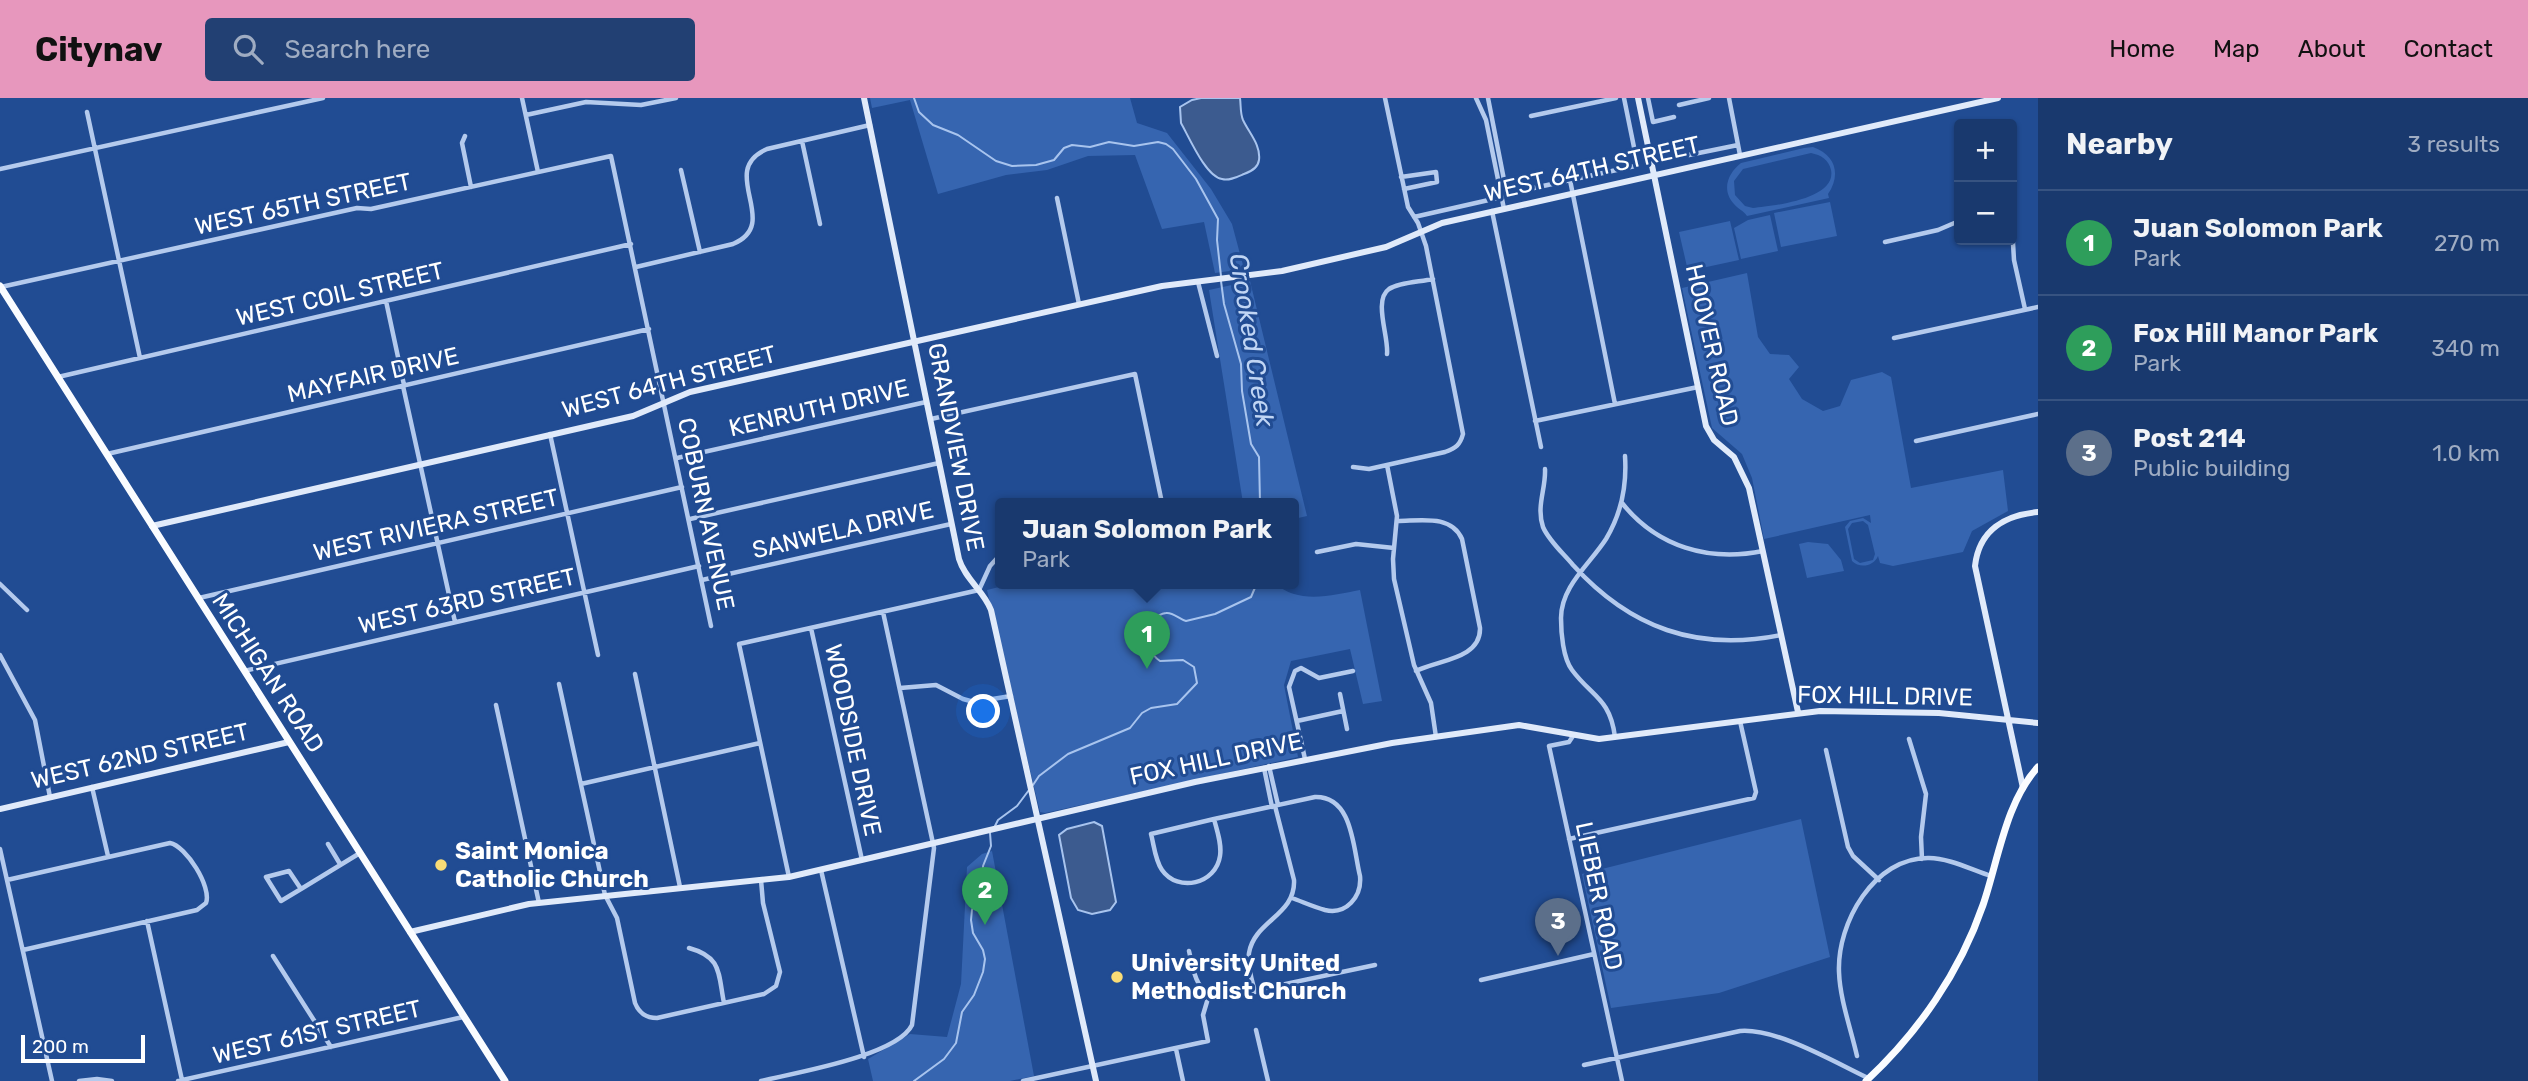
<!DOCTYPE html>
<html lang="en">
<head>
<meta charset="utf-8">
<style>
	body { margin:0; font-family:Rubik,sans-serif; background:#224073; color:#f1f3f6 }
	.controls { position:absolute; right:21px; top:21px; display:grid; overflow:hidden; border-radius:7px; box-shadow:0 2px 5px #0004 }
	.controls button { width:63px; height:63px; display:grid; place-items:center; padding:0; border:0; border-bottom:2px solid #375381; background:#19396e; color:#f1f3f6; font:35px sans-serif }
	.scale { position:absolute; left:21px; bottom:18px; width:124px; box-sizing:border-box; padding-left:7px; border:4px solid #fff; border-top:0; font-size:19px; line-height:24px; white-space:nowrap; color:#fff; -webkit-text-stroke:5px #214c93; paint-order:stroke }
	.you { position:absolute; left:984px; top:614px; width:24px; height:24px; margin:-18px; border:5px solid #fff; border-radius:50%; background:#1a73e8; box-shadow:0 0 0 10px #1a73e833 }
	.badge { display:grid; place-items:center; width:46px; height:46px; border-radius:50%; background:#e797bd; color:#fff; font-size:23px; font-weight:700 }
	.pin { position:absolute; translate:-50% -58px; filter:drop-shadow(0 2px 4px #0008) }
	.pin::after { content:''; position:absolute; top:37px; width:24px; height:21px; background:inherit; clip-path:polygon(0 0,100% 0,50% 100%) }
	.popup { position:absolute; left:995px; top:400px; width:304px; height:91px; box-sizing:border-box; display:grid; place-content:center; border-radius:7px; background:#19396e; filter:drop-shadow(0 2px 5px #0005); font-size:23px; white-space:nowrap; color:#9facc2 }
	.popup b { font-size:26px; color:#f1f3f6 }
	.popup::after { content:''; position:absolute; left:50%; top:100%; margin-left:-14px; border:14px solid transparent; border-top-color:#19396e }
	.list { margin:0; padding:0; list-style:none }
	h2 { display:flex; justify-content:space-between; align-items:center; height:91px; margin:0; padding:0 28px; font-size:30px }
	h2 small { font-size:23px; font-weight:400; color:#9facc2 }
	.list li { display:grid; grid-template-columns:46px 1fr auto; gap:21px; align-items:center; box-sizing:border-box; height:105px; padding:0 28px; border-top:2px solid #375381 }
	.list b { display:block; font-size:26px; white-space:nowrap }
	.list p { margin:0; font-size:23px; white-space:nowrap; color:#9facc2 }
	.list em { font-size:23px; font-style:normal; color:#9facc2 }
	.icon { flex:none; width:38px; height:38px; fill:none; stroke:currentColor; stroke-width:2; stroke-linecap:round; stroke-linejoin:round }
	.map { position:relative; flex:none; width:2038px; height:983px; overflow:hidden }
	header { display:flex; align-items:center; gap:42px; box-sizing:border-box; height:98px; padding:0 35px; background:#e797bd; color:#111 }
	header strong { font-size:33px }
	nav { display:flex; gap:38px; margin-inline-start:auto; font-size:24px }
	.search { width:490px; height:63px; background:#224073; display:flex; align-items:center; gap:18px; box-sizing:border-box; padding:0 24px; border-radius:7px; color:#9facc2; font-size:26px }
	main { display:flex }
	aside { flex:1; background:#19396e }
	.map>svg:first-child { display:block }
	.green { fill:#3665b0; fill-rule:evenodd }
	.water { fill:#3c5b8f; stroke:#a8c4ee; stroke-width:2 }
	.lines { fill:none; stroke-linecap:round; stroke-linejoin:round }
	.stream { stroke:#a8c4ee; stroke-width:2 }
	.street { stroke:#b4caed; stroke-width:4.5 }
	.secondary { stroke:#e0eafa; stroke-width:6 }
	.primary { stroke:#fafcff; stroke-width:7 }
	.poi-dot { fill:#f9dc76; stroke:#214c93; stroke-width:2.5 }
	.labels { text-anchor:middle; stroke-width:6; stroke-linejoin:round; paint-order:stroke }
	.street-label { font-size:24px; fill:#fff; stroke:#214c93 }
	.poi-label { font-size:24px; font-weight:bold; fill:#fff; stroke:#214c93; text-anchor:start }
	.water-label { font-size:26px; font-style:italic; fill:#c0d5f4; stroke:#214c93 }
</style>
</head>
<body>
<header>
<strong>Citynav</strong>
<div class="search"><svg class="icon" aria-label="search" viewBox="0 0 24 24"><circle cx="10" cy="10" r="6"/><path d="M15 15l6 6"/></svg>Search here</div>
<nav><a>Home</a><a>Map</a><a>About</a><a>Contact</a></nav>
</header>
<main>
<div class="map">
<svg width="2038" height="983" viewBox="0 0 2038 983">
	<rect width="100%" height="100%" fill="#214c93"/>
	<path class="green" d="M870,0H1130L1137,25L1167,35L1211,91L1232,126L1244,171L1215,175L1204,124L1162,131L1135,57L1088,58L1047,72L1006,77L938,96L910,2L872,10Z
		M1813,49C1836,57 1841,77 1828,96L1829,100L1747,118C1744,113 1738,111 1734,106C1721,92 1728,75 1741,65L1804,50ZM1811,55C1821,57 1829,62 1831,72C1837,101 1773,108 1753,110L1745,108L1735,97L1734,83L1743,71Z
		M1830,104L1837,138L1781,149L1774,115Z
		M1770,117L1778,153L1741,161L1734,130L1748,122Z
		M1730,123L1739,162L1688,173L1679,134Z
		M1747,175L1758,239L1770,256L1789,257L1799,269L1789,281L1802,301L1823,313L1840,308L1851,282L1882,274L1891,279L1911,390L2003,372L2008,413L1972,433L1963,454L1893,468L1880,465L1878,458C1874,468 1860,471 1852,463L1845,429L1850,423L1863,420L1871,425L1870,417L1764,441L1752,380L1742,356L1712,330L1682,190ZM1863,423L1868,427L1875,456L1873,462L1860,465L1854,461L1848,431L1852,425Z
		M1250,183L1307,418L1294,421V405H1243L1209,192Z
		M1808,444L1828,446L1841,462L1844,473L1807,480L1799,446Z
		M1015,485H1275C1298,507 1333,497 1360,492L1382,603L1363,606L1350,551L1291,563L1284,587L1298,659L1045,715L1040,714L987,492Z
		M1801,721L1830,859L1719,895L1611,910L1582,776Z
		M992,753L1034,978L1010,983H873L868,961L910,936L947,939L961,886L967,769L982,756Z"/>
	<path class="water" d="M1201,0H1240C1241,7 1240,15 1243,22C1249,35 1261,47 1259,62C1258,70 1250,74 1244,76C1237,79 1229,83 1222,81C1206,79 1189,39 1181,25L1180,9L1192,2Z
		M1094,724L1102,728L1116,804L1110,812L1092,816L1078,812L1071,800L1059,737L1067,731Z"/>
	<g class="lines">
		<path class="stream" d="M914,0L919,14L933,27L958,37L996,63L1012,68L1036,67L1054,62L1064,50L1072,47L1090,49L1109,44L1134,48L1158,44L1166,46L1173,51L1196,81L1218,121L1217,142L1221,178
			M1221,183L1224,206L1241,266L1242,293L1251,346L1259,359L1260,405
			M1033,687L1039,678L1068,656L1130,630L1142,615L1151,610L1177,606L1197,585L1194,569L1183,562L1160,563C1141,551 1146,517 1166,515C1173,514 1179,521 1186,523L1215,516L1251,499L1257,485
			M995,728L998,722L1017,708L1029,692
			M914,983L944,961L956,945L962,914L974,897L983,874L985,861L983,852L973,835L971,822L972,812L983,784V768L991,748L990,735"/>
		<path class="street" d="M522,0L538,74
			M1476,0L1486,22L1504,111
			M1488,0L1506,92L1511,95L1635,68L1637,64L1624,0
			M1648,0L1653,24L1674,19
			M1729,0L1740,57
			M1679,7L1709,0
			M87,14L140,260
			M526,17L586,4L641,7L676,0
			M1531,18L1616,0
			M465,38L462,45L471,89
			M802,43L820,126
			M1689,57L1738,47
			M0,71L323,0
			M681,72L700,154
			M1401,79L1436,74L1437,84L1404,91
			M1570,82L1615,306
			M1057,100L1079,206
			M1492,113L1541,349
			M1414,119L1502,99
			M2012,128L2014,162L2025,211
			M1885,144L1938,132L1959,123
			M636,169L733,146C783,125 716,73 767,51L870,27
			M1198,184L1217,258
			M1,189L357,110L371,111L611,58L711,528
			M386,203L404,287
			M1894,240L2038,209
			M1387,256C1389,239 1373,202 1389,191C1400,184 1420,184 1433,181
			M58,279L631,146
			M403,288L455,524
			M931,321L1135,276L1162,405
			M1535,323L1698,289
			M550,336L598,557
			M1916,343L2038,316
			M107,356L649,231
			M677,360L926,304
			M1387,367L1397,418L1393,461L1394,481L1414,567L1431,605L1436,639
			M1353,369L1369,371L1445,354C1456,350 1460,347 1463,336L1426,148L1418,125L1408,109L1385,0
			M1545,371C1546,391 1536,408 1543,429C1549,443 1563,455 1573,467C1630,530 1697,554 1781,537
			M1622,405C1657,449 1709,464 1763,453
			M690,421L939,365
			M1397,423C1420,423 1451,416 1462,441L1480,530C1481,561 1438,562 1416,573
			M1317,454L1356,446L1394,450
			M702,482L951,426
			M0,486L27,512
			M199,500L682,389
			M811,530L862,762
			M0,557L35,622L50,699
			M244,573L699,468
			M635,576L680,789
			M559,586L605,797L617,820L635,905C639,915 646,920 657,920L764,896L776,888L780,874L763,805L761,782
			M900,590L936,587L963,601L974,604L1011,598
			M1340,596L1347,631
			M496,607L539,805
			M1297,623L1343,613
			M1573,638L1569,644L1549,648L1622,983
			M1615,639C1610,600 1592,599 1572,572C1563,560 1561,535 1561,520C1561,488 1590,466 1606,441C1621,416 1627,388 1625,358
			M1909,641L1926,696L1921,739L1922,761
			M1826,652L1848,749L1853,758L1879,782
			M1305,661L1289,589L1295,573L1301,570L1319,580L1353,573
			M1269,668L1278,707
			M1264,670L1272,709
			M581,686L760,645
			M92,689L108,758
			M1214,721L1315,699C1353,698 1353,750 1360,778C1362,799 1346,817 1325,812C1314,809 1303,804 1292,800
			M1214,721C1217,733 1222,746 1220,758C1216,786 1178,795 1162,772C1155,762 1154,747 1151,736Z
			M1569,741L1754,700L1756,694L1740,623
			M328,746L340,766
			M0,751L52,983
			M821,772L864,959
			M289,773L301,791L281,803L266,779Z
			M789,779L739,546L979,492L990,468L1000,457
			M7,782L170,745C186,748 212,789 206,805L197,812L23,852
			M301,791L360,755
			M147,823L182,982
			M689,850C722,859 718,875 724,905
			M1189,853C1194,874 1195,894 1219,900L1375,867
			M273,858L331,949
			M1481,882L1594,856
			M1255,894C1252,882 1247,868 1249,855C1254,823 1296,817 1294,782L1275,708
			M1256,932L1268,983
			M1176,951L1183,983
			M1857,958C1851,931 1840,902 1839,874C1837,825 1874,759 1929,760C1949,760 1972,772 1991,778
			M1584,967L1740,933C1777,930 1834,964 1868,980
			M79,983L97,981L112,983
			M178,983L463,919
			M761,983C794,975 897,958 912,927L934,750L883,514
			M1023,983L1208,943L1203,917L1209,897"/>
		<path class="secondary" d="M864,0L959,461C965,481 984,493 991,512L1096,983
			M1638,0L1706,328L1714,342L1734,359L1749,390L1798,614
			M152,428L633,318L690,294L1162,188L1282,173L1386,149L1442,125L1998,0
			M2023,690L1975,468C1979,432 2005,417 2038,414
			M0,711L289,644
			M410,834L529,806L789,779L1195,684L1392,645L1519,627L1599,641L1820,613L1939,615L2038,625"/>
		<path class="primary" d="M0,188L505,983
			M1866,983C1918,935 1960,874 1983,807C1998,763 2006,703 2038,669"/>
	</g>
	<g class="poi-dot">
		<circle cx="441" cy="767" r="7"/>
		<circle cx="1117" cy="879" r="7"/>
	</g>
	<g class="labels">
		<g class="street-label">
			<text transform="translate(1592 71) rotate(-13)" y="8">WEST 64TH STREET</text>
			<text transform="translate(303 106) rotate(-12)" y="8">WEST 65TH STREET</text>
			<text transform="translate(340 196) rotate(-13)" y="8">WEST COIL STREET</text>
			<text transform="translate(1712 247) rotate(77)" y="8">HOOVER ROAD</text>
			<text transform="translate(373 277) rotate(-13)" y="8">MAYFAIR DRIVE</text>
			<text transform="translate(669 284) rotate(-15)" y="8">WEST 64TH STREET</text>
			<text transform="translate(819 310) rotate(-13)" y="8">KENRUTH DRIVE</text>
			<text transform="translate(956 349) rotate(79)" y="8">GRANDVIEW DRIVE</text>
			<text transform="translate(706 416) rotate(78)" y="8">COBURN AVENUE</text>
			<text transform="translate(436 427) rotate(-13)" y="8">WEST RIVIERA STREET</text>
			<text transform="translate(843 432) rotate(-13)" y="8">SANWELA DRIVE</text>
			<text transform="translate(467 503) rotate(-13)" y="8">WEST 63RD STREET</text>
			<text transform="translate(268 575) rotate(57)" y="8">MICHIGAN ROAD</text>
			<text transform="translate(1885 598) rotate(1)" y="8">FOX HILL DRIVE</text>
			<text transform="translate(853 642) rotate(78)" y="8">WOODSIDE DRIVE</text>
			<text transform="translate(140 658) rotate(-13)" y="8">WEST 62ND STREET</text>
			<text transform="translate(1216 661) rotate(-12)" y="8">FOX HILL DRIVE</text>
			<text transform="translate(1599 798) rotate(78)" y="8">LIEBER ROAD</text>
			<text transform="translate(317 934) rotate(-13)" y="8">WEST 61ST STREET</text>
		</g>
		<g class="poi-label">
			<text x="455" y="761">Saint Monica<tspan x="455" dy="28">Catholic Church</tspan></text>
			<text x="1131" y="873">University United<tspan x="1131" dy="28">Methodist Church</tspan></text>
		</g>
		<g class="water-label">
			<text transform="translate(1252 242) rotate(81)" y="9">Crooked Creek</text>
		</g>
	</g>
</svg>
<div class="controls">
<button>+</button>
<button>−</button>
</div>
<div class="scale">200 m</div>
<div class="you"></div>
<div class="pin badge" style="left:1147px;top:571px;background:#2e9e5b">1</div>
<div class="popup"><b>Juan Solomon Park</b>Park</div>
<div class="pin badge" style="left:985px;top:827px;background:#2e9e5b">2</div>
<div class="pin badge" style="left:1558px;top:858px;background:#5c6f8a">3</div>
</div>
<aside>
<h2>Nearby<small>3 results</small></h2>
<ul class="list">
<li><span class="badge" style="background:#2e9e5b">1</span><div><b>Juan Solomon Park</b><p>Park</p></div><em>270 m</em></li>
<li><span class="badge" style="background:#2e9e5b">2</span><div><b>Fox Hill Manor Park</b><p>Park</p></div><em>340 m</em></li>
<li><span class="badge" style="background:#5c6f8a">3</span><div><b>Post 214</b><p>Public building</p></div><em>1.0 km</em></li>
</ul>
</aside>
</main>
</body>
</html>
